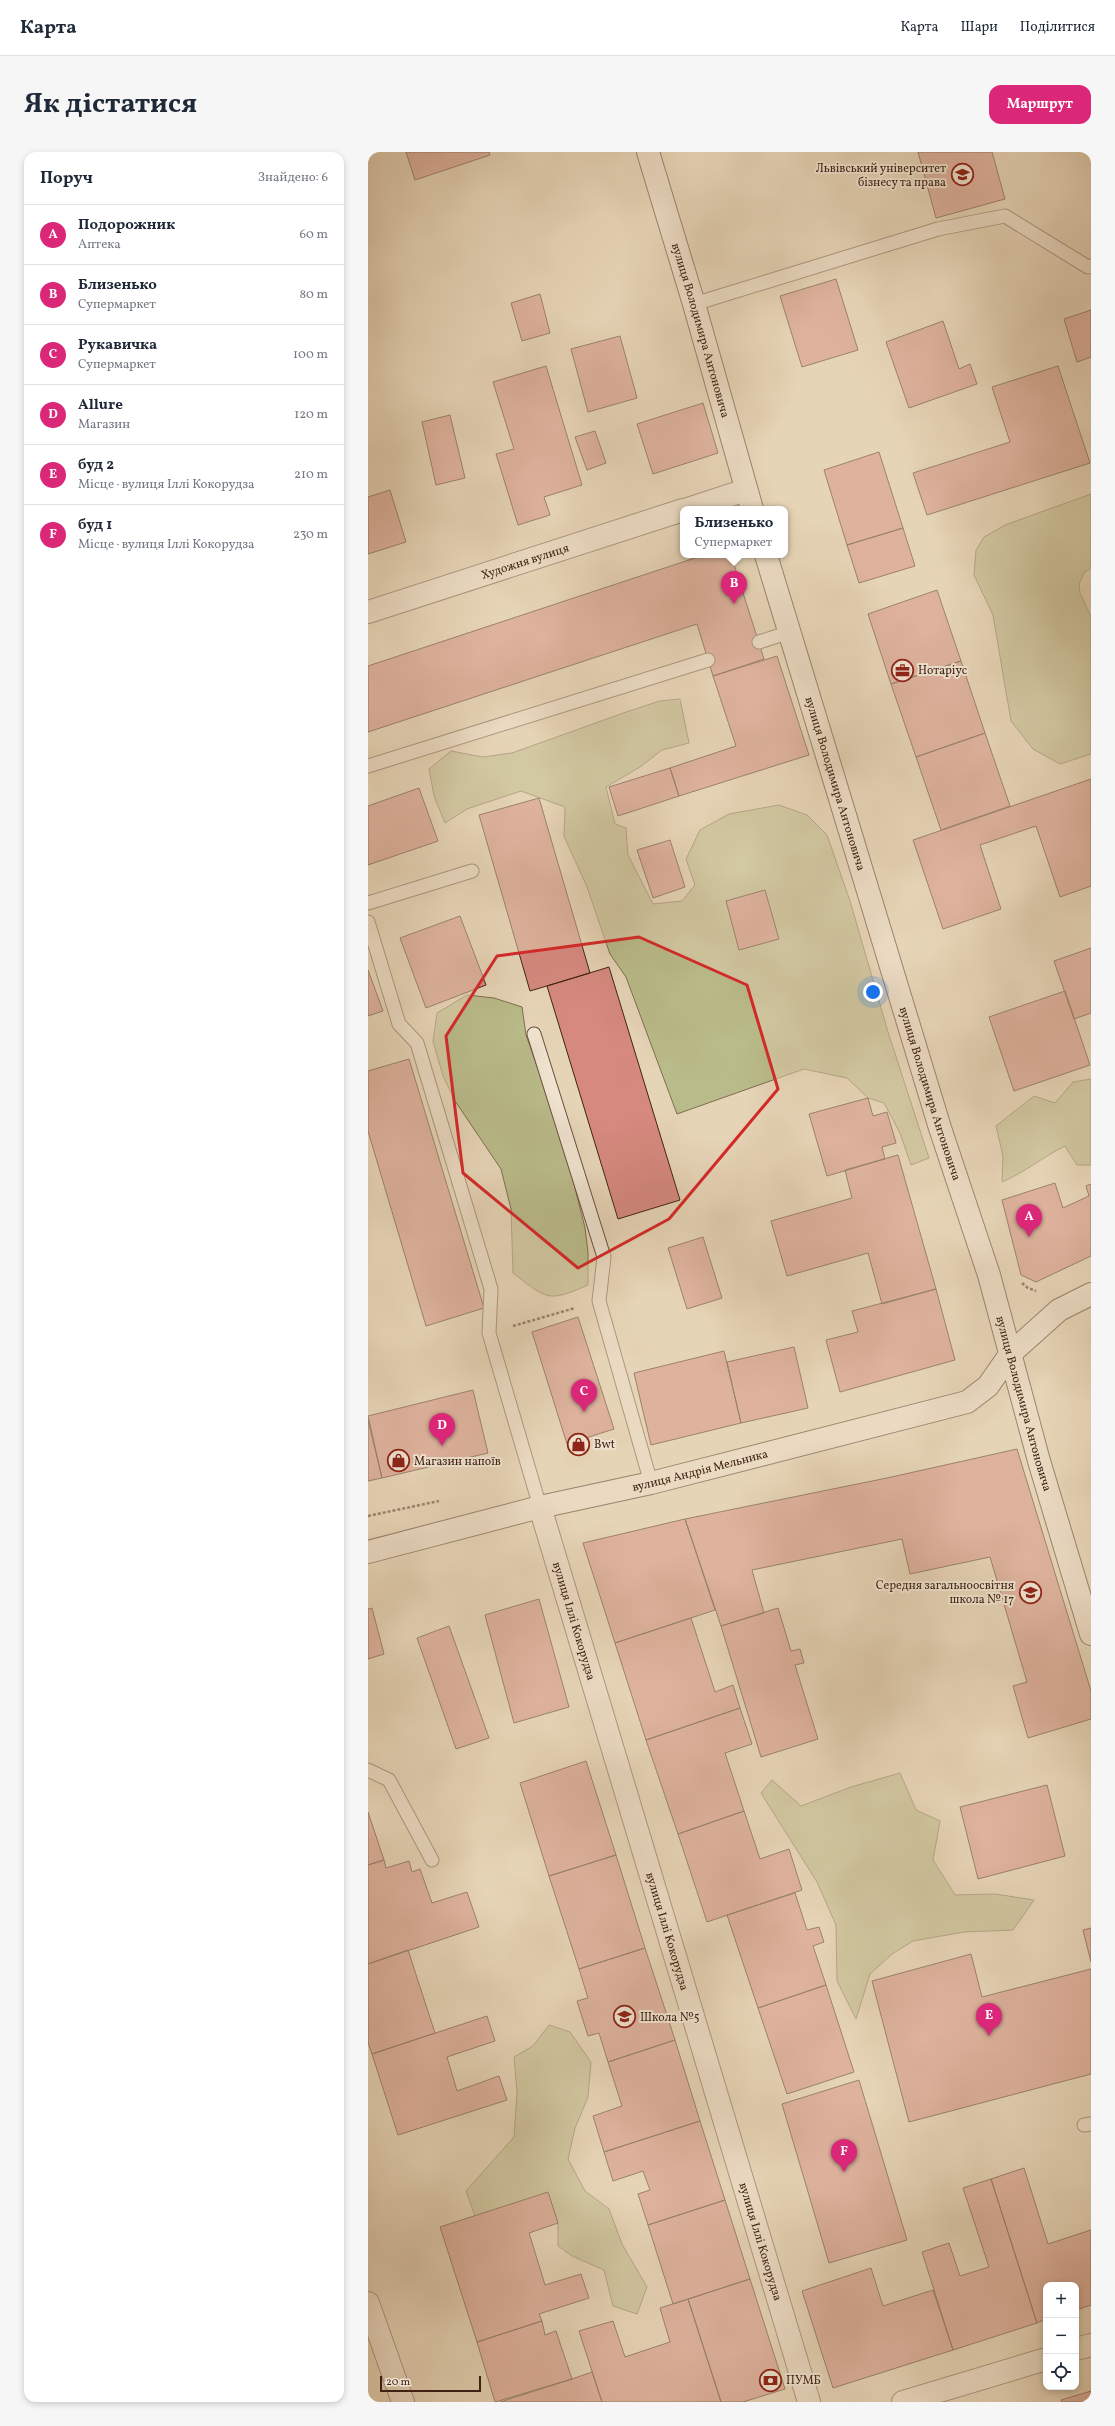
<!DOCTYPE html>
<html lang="uk">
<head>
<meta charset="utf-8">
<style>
	body { margin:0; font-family:Vollkorn,serif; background:#f6f6f7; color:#1f2937 }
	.controls { position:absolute; right:12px; bottom:12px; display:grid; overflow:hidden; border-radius:8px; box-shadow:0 2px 6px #0003 }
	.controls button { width:36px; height:36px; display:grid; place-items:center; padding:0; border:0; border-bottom:1px solid #e0e1e3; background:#fff; color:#1f2937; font:20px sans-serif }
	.scale { position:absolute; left:12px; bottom:10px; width:101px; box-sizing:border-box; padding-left:4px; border:2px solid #402214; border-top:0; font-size:11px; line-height:14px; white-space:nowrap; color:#402214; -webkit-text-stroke:3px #efe3d0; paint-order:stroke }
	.you { position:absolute; left:505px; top:840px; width:14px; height:14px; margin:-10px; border:3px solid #fff; border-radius:50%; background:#1a73e8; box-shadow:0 0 0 6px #1a73e833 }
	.badge { display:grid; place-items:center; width:26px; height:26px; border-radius:50%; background:#db2777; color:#fff; font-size:13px; font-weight:700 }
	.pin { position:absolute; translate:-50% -33px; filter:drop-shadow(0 1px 2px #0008) }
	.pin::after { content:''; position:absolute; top:21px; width:14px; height:12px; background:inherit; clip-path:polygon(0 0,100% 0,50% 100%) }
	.popup { position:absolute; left:312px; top:354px; width:108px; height:52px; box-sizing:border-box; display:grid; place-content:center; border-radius:8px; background:#fff; filter:drop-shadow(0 1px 3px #0005); font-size:13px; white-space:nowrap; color:#747a83 }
	.popup b { font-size:15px; color:#1f2937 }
	.popup::after { content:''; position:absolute; left:50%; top:100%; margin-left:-8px; border:8px solid transparent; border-top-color:#fff }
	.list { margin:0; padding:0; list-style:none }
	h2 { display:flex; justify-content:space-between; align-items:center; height:52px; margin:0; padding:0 16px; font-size:17px }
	h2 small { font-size:13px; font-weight:400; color:#747a83 }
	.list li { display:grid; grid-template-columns:26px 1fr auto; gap:12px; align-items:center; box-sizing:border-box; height:60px; padding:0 16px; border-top:1px solid #e0e1e3 }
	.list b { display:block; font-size:15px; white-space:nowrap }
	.list p { margin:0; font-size:13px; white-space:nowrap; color:#747a83 }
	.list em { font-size:13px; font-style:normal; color:#747a83 }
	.icon { flex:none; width:22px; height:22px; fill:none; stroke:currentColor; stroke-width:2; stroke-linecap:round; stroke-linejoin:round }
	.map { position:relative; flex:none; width:723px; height:2250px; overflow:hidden; border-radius:12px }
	header { display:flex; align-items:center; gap:24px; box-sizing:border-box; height:56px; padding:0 20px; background:#fff; border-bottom:1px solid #e0e1e3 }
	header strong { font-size:19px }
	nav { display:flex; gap:22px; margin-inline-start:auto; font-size:14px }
	.intro { display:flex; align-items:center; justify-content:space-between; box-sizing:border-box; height:96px; padding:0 24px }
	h1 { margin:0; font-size:28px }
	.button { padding:10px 18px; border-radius:12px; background:#db2777; color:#fff; font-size:14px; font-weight:700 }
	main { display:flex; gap:24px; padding:0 24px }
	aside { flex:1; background:#fff; border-radius:12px; box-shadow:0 2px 6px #0003 }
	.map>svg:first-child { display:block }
	.green { fill:#babb8a; stroke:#7d6e4f }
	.building { fill:#d6897f; stroke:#402214 }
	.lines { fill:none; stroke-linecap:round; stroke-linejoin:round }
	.lane-casing { stroke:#6a4e3d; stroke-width:15 }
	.street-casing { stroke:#6a4e3d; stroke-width:24 }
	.secondary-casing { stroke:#402214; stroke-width:24 }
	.path { stroke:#402214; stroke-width:2.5; stroke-dasharray:3 2; stroke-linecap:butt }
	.lane { stroke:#efe3d0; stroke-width:13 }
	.street { stroke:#efe3d0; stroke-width:22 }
	.secondary { stroke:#efe3d0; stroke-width:22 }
	.marked { fill:none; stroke:#d62828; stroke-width:3; stroke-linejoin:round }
	.labels { text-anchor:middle; stroke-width:4; stroke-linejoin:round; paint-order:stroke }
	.poi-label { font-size:12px; fill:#402214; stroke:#efe3d0; text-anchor:start }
	.street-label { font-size:12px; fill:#402214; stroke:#efe3d0 }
</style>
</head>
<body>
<header>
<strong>Карта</strong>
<nav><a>Карта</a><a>Шари</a><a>Поділитися</a></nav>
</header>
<div class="intro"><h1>Як дістатися</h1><a class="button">Маршрут</a></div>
<main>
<aside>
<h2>Поруч<small>Знайдено: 6</small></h2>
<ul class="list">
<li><span class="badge">A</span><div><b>Подорожник</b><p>Аптека</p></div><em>60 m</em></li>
<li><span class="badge">B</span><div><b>Близенько</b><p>Супермаркет</p></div><em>80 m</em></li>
<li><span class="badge">C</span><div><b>Рукавичка</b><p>Супермаркет</p></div><em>100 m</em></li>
<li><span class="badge">D</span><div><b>Allure</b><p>Магазин</p></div><em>120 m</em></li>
<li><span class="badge">E</span><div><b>буд 2</b><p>Місце · вулиця Іллі Кокорудза</p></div><em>210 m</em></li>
<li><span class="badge">F</span><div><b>буд 1</b><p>Місце · вулиця Іллі Кокорудза</p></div><em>230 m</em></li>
</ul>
</aside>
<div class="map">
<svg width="723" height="2250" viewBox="0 0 723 2250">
	<rect width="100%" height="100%" fill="#e6d4b7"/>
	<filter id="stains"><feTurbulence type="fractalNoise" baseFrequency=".005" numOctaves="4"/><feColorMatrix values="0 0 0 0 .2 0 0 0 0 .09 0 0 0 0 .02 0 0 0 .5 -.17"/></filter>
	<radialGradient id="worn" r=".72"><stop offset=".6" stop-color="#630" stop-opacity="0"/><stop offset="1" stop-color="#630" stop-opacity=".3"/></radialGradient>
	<path class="green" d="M723,342V416L716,421L711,432L712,441L723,465V602L692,612L665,597L643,569L625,463L606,423L608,398L616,385L637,373Z
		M312,547L321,591L294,598L272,615L238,635L247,672L258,676L260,703L285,752L314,749L327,733L318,707L332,678L361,662L411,653L439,663L459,683L482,749L520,880L561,1006L543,1013L532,981L516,951L500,946L479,926L436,917L309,962L258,825L242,802L219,735L196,684L197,655L153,639L99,657L77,671L66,644L61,617L83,599L115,605L144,601L261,559L292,549Z
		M99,843L126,846L154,855L158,883L194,984L217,1076L220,1100V1133C179,1151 179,1147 145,1121L143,1057L133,1017L87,949L75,924L65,889L69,861Z
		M723,927V1013H709L697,994C675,1005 657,1020 634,1030L635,1004L628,974L666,944L687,951L705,930Z
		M532,1621L548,1658L572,1669L565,1708L587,1743L627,1742L666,1748L645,1778L596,1780L545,1789L524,1802L502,1822L488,1867L469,1829L468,1773L449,1730L393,1641L404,1628L433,1654L483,1635Z
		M181,1873L202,1880L223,1910L220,1945L207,1976L200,2007L217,2039L241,2057L254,2092L279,2135L269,2162L245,2154L236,2118L204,2104L190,2094V2071L180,2041L107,2064L98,2039L146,1985L149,1940L146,1905L165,1894Z"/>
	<path class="building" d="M38,0H121L122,3L47,28Z
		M550,0H624L637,47L568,66Z
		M468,127L490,198L434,215L412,144Z
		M172,142L182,181L154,189L143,151Z
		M723,158V205L709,210L696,167Z
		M575,169L591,217L602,212L609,232L541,256L518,190Z
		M252,184L269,246L220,260L203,197Z
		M178,214L214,333L176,345L182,363L150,373L128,302L146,297L125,230Z
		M690,214L722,311L559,363L545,321L642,290L624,235Z
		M335,251L350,301L285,322L269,272Z
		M82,263L97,326L68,333L54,270Z
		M227,279L238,311L219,318L207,285Z
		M511,300L535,376L479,393L456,318Z
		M22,338L38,390L0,402V345Z
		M535,376L547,414L491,431L479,393Z
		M336,403H363L396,507L345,524L329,472L0,580V514Z
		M569,438L593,509L523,532L500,462Z
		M409,504L441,603L311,644L302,616L368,594L345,524Z
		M593,509L617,581L548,605L523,532Z
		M617,581L642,654L573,678L548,605Z
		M302,616L311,644L250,664L241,635Z
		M723,627V734L692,745L668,674L612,693L633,757L575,777L545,688Z
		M51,636L70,689L0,713V654Z
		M171,646L222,821L162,839L111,663Z
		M302,688L317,735L285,746L269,698Z
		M397,738L411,787L371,798L358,749Z
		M92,764L118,833L58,856L32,786Z
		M723,796V861L706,867L686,809Z
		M241,815L312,1048L250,1067L179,834Z
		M0,818L15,859L0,864Z
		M697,839L722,913L646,939L621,865Z
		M41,907L116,1156L58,1174L0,979V919Z
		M500,946L505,964L519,960L528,991L514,995L517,1007L459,1024L441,962Z
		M530,1003L568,1137L514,1152L500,1101L419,1124L403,1069L484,1046L477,1018Z
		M687,1031L695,1056L721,1044L718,1034L723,1032V1104L668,1130L653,1123L634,1048Z
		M335,1085L354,1146L319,1157L300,1096Z
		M568,1137L587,1208L472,1240L458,1188L490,1180L484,1159Z
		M210,1165L246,1277L199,1292L164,1180Z
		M426,1195L440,1256L373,1271L359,1210Z
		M356,1199L373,1271L283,1293L266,1221Z
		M105,1238L120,1301L14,1326L0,1264Z
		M0,1268L14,1326L0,1329Z
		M649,1297L723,1539V1567L660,1586L645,1534L659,1530L622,1405L542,1422L534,1387L384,1418L396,1461L353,1474L317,1367L519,1326Z
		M317,1367L347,1458L247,1491L215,1391Z
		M171,1447L201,1555L146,1571L117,1463Z
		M4,1456L16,1502L0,1507V1457Z
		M410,1456L423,1499L432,1497L436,1511L427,1513L450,1587L393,1605L353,1474Z
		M323,1466L347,1540L365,1533L372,1556L278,1588L247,1491Z
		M81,1474L121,1586L88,1597L49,1486Z
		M372,1556L384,1592L357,1601L376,1659L310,1682L278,1588Z
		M218,1609L248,1703L181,1724L152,1631Z
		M679,1633L697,1704L610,1727L592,1655Z
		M376,1659L392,1707L421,1697L434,1738L339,1770L310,1682Z
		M0,1660L16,1708L0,1713Z
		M248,1703L277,1796L211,1817L181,1724Z
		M16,1708L18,1716L41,1709L44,1720L52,1717L64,1751L99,1740L111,1775L0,1812V1713Z
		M427,1741L439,1778L451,1775L456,1790L445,1794L458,1833L390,1856L359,1763Z
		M723,1776V1810L715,1778Z
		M277,1796L307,1888L240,1910L231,1881L220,1884L209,1849L220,1846L211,1817Z
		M40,1798L67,1881L4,1902L0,1890V1812Z
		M603,1802L614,1845L723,1817V1922L541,1970L504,1829Z
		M458,1833L486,1920L419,1942L390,1856Z
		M119,1864L127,1889L79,1905L89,1939L131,1924L139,1948L30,1983L4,1902Z
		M307,1888L332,1969L236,2000L225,1964L254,1954L240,1910Z
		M491,1928L539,2088L461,2111L414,1952Z
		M332,1969L357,2048L280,2073L270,2042L282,2038L275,2019L245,2029L236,2000Z
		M656,2016L680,2092L723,2078V2153L708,2158V2133H678V2167L669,2171L623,2027Z
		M623,2027L669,2171L585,2198L554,2100L581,2091L592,2124L621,2115L595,2036Z
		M180,2040L190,2071L161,2081L177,2133L213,2122L221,2146L171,2162L174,2169L109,2190L72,2075Z
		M357,2048L382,2127L305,2152L280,2073Z
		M503,2116L515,2154L565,2138L585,2198L465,2236L434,2139Z
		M382,2127L417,2237L375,2250H353L320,2147Z
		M320,2147L353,2250H234L211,2179L245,2169L257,2205L302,2190L292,2156Z
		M174,2169L177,2183L188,2179L204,2227L127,2250L109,2190Z
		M224,2220L234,2250H132L204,2227Z
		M723,2239V2250H694L693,2248Z"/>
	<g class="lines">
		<defs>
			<path id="lane" d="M326,152L570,77L637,64L720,115L723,114
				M391,490L422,480
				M0,614L340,508
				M0,751L104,719
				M0,770L31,872L49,891L123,1137L121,1181L172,1355
				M166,882L236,1105L231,1149L283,1331
				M0,1618L21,1628L64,1708
				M716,1973L723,1972"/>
			<g id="street">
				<path d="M320,357L378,338"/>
				<path id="s1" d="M0,460L315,358"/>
				<path id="s2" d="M172,1355L441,2250"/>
				<path d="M0,2151L35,2250"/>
				<path d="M708,2197L723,2193"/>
				<path d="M535,2250L678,2207"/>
			</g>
			<g id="secondary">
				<path id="s3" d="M280,0L326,152L384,357"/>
				<path id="s4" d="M398,403L572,976L621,1123L671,1309L723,1482"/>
				<path id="s5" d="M0,1400L172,1355L283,1331L599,1250L620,1234L643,1201L691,1158L723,1142"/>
			</g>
		</defs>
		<use href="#lane" class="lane-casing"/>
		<use href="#street" class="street-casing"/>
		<use href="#secondary" class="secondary-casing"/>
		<path class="path" d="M654,1131L660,1136L668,1139
			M145,1174L207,1156
			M0,1364L71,1349"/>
		<use href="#lane" class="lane"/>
		<use href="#street" class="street"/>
		<use href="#secondary" class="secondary"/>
	</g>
	<path d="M0 0H723V2250H0ZM271,785L379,833L410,937L301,1067L210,1116L95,1021L78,884L129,804Z" fill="#e6d4b7" fill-opacity=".55" fill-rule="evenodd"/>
	<path class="marked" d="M271,785L379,833L410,937L301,1067L210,1116L95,1021L78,884L129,804Z"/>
	<defs>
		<symbol id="university-ring" viewBox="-11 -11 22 22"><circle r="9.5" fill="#efe3d0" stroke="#8f2418" stroke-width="1.5"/><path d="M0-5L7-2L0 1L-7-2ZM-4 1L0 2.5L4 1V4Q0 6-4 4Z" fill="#8f2418"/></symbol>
		<symbol id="office-ring" viewBox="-11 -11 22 22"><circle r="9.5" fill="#efe3d0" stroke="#8f2418" stroke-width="1.5"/><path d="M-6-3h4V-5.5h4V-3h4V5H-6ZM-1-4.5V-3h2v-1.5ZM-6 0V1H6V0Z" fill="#8f2418"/></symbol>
		<symbol id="shop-ring" viewBox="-11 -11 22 22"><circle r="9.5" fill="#efe3d0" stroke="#8f2418" stroke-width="1.5"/><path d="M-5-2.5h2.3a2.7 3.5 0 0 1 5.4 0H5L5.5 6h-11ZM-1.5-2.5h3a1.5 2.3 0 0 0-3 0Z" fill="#8f2418"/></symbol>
		<symbol id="school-ring" viewBox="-11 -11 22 22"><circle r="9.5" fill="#efe3d0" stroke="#8f2418" stroke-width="1.5"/><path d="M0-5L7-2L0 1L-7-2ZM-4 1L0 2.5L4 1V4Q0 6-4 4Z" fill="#8f2418"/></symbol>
		<symbol id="bank-ring" viewBox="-11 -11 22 22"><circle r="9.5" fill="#efe3d0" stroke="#8f2418" stroke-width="1.5"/><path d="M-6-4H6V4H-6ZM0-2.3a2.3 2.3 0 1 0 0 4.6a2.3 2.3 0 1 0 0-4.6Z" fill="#8f2418"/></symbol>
	</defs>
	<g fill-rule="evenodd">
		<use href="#university-ring" x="582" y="10" width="25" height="25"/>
		<use href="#office-ring" x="522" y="506" width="25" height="25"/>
		<use href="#shop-ring" x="198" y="1280" width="25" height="25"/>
		<use href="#shop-ring" x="18" y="1296" width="25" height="25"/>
		<use href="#school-ring" x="650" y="1428" width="25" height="25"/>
		<use href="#school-ring" x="244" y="1852" width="25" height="25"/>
		<use href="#bank-ring" x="390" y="2216" width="25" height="25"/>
	</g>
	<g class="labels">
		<g class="poi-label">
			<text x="578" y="20" text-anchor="end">Львівський університет<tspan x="578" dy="14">бізнесу та права</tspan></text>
			<text x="550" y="522">Нотаріус</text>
			<text x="226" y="1296">Bwt</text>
			<text x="46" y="1313">Магазин напоїв</text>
			<text x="646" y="1437" text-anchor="end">Середня загальноосвітня<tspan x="646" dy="14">школа № 17</tspan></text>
			<text x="272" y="1869">Школа №5</text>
			<text x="418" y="2232">ПУМБ</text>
		</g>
		<g class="street-label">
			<text dy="4" stroke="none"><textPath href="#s3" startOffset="186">вулиця Володимира Антоновича</textPath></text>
			<text dy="4" stroke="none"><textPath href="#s1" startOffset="165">Художня вулиця</textPath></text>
			<text dy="4" stroke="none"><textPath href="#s4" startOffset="239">вулиця Володимира Антоновича</textPath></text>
			<text dy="4" stroke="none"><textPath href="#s4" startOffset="563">вулиця Володимира Антоновича</textPath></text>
			<text dy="4" stroke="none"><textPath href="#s4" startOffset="887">вулиця Володимира Антоновича</textPath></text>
			<text dy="4" stroke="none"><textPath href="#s5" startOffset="342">вулиця Андрія Мельника</textPath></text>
			<text dy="4" stroke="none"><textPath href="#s2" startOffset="119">вулиця Іллі Кокорудза</textPath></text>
			<text dy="4" stroke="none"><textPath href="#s2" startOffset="443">вулиця Іллі Кокорудза</textPath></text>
			<text dy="4" stroke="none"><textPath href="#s2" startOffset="767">вулиця Іллі Кокорудза</textPath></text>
		</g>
	</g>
	<rect width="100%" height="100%" filter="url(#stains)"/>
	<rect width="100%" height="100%" fill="url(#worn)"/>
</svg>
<div class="controls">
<button>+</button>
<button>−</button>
<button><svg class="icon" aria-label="locate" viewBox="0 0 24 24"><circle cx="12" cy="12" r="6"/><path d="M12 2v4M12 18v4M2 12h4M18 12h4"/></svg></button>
</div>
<div class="scale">20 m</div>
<div class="you"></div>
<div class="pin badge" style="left:661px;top:1085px">A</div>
<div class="pin badge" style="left:366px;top:452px">B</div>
<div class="popup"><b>Близенько</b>Супермаркет</div>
<div class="pin badge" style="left:216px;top:1260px">C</div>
<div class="pin badge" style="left:74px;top:1294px">D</div>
<div class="pin badge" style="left:621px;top:1884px">E</div>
<div class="pin badge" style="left:476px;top:2020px">F</div>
</div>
</main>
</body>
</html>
